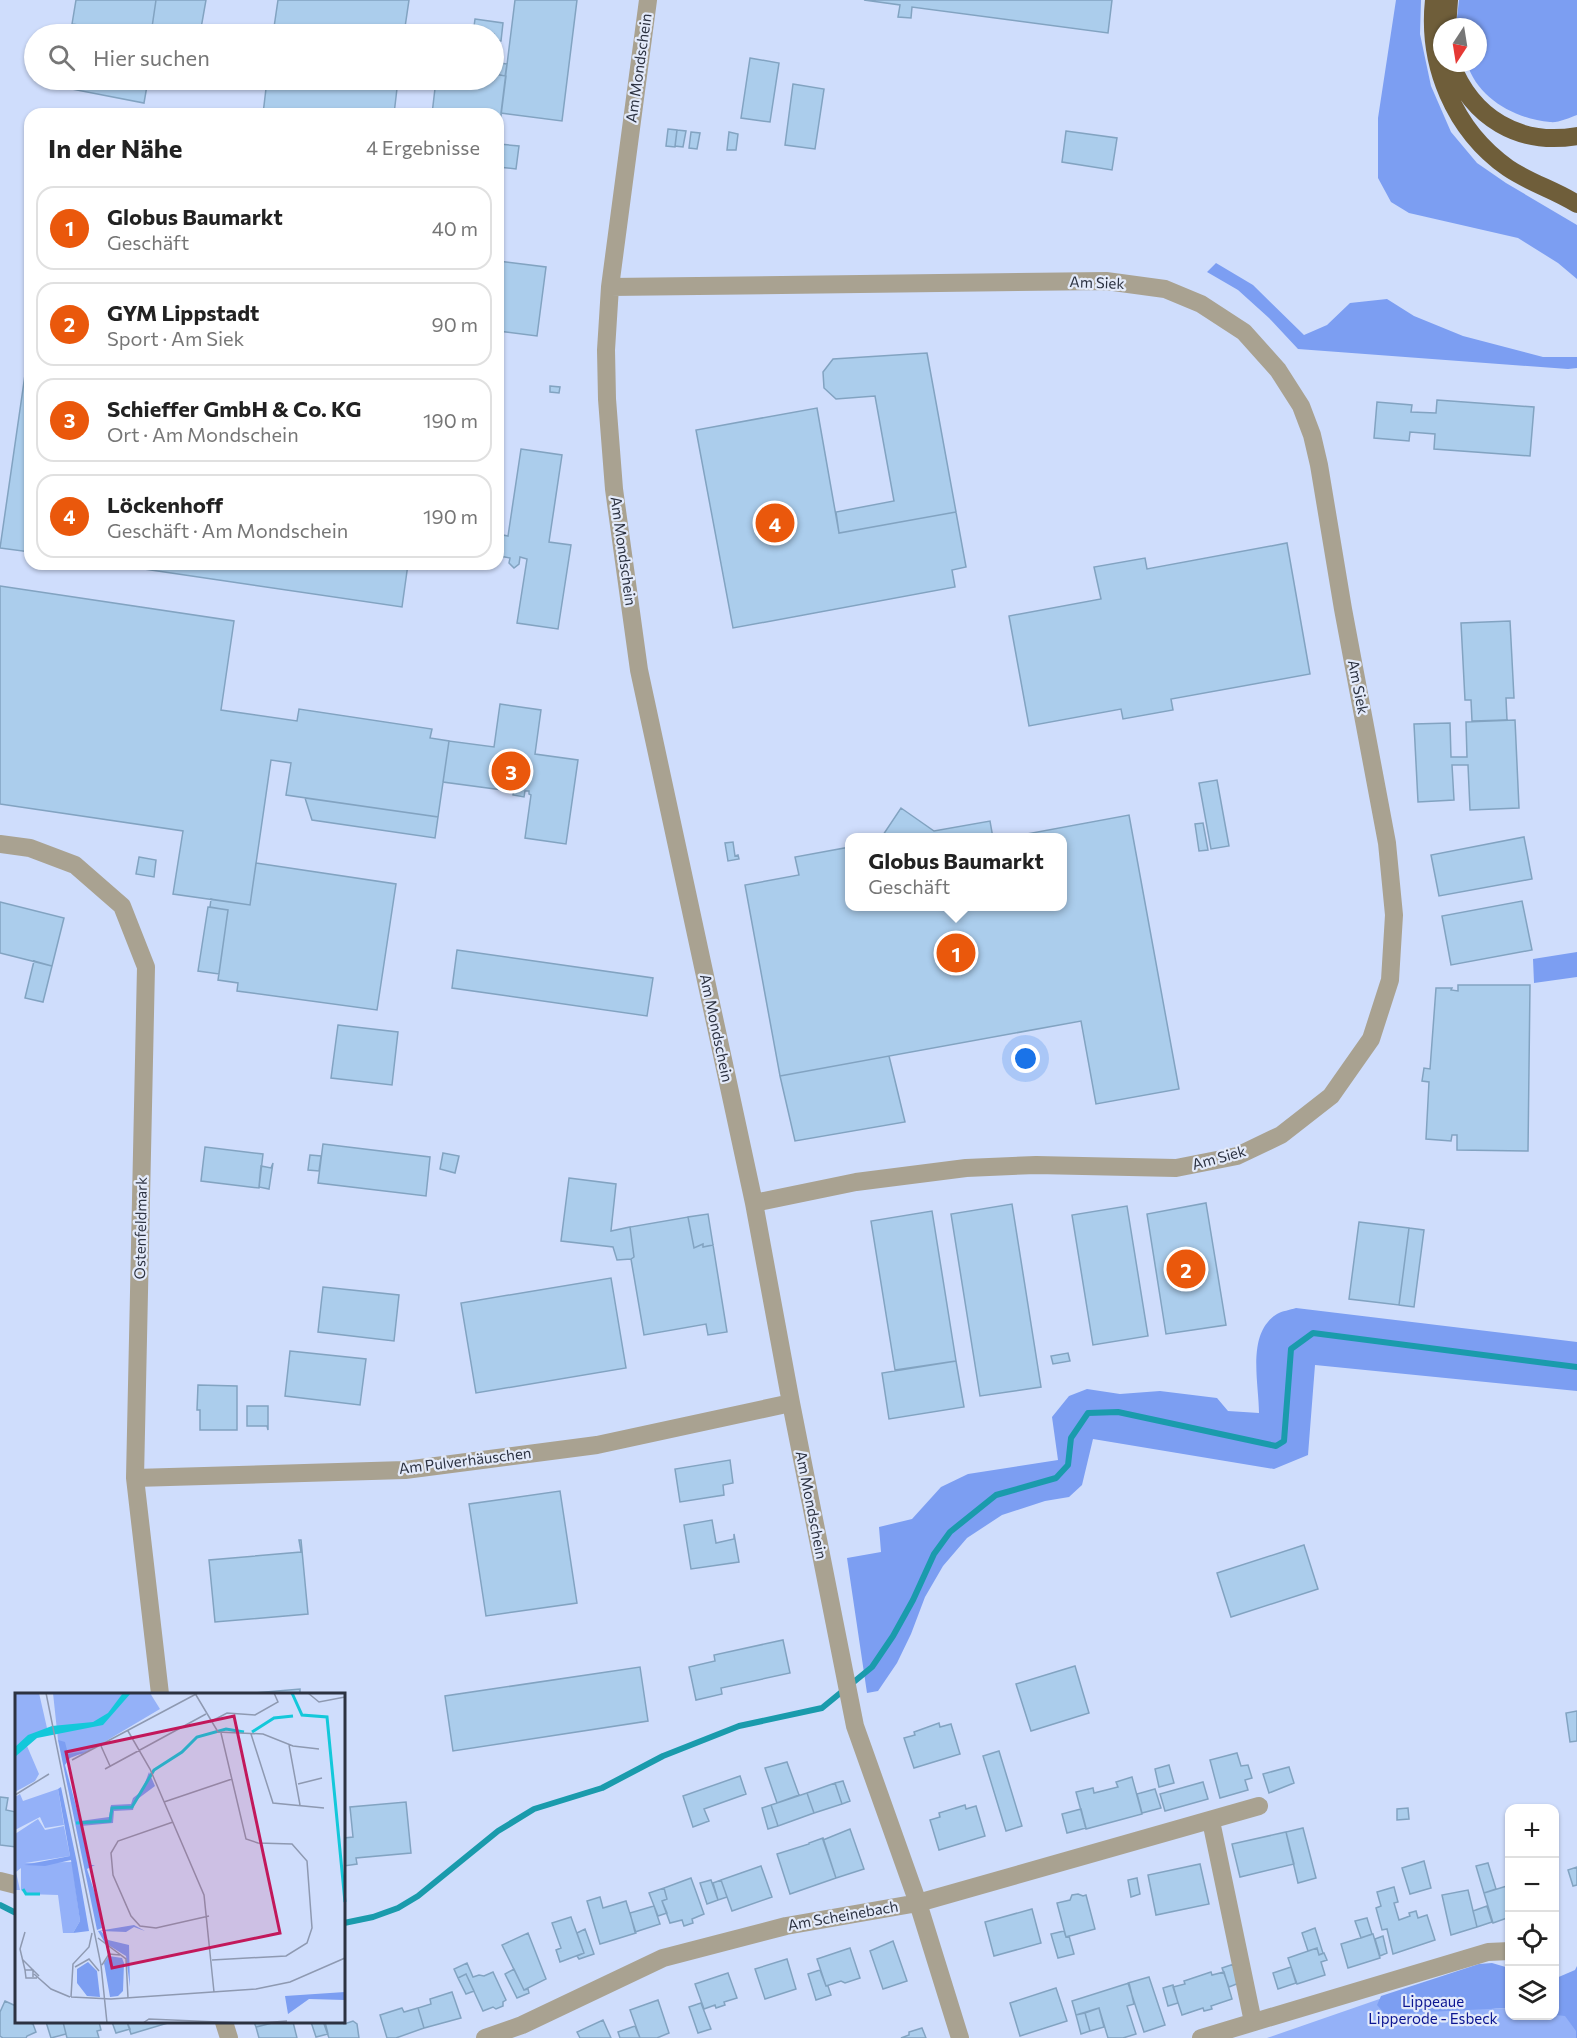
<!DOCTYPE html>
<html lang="de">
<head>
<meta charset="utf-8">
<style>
	body { margin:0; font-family:Commissioner,sans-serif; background:#f6f6f6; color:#222 }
	.controls { position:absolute; right:18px; bottom:18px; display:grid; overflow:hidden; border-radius:12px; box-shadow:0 2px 4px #0004 }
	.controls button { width:54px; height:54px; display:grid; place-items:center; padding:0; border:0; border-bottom:2px solid #e0e0e0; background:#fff; color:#222; font:30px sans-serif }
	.compass { position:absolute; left:1433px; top:18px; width:54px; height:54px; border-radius:50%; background:#fff; box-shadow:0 2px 4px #0004; rotate:192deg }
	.you { position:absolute; left:1026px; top:1059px; width:21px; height:21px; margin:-15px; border:4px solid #fff; border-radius:50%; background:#1a73e8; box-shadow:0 0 0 9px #1a73e833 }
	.badge { display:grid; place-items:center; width:39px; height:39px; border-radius:50%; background:#ea580c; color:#fff; font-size:20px; font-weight:700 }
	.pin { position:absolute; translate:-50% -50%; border:3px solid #fff; box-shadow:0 2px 6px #0006 }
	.popup { position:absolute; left:845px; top:833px; width:222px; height:78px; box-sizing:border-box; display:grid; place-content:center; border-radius:12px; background:#fff; filter:drop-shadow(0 2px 4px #0005); font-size:20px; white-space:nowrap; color:#767676 }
	.popup b { font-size:22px; color:#222 }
	.popup::after { content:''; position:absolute; left:50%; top:100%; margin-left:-12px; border:12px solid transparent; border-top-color:#fff }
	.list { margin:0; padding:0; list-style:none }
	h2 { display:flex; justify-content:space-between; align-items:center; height:78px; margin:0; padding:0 24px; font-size:26px }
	h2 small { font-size:20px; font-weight:400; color:#767676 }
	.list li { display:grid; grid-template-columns:39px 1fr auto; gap:18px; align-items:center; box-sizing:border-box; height:84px; margin:0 12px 12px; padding:0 12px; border:2px solid #e0e0e0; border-radius:18px }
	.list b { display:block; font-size:22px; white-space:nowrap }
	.list p { margin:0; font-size:20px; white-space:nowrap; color:#767676 }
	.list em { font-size:20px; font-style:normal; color:#767676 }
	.icon { flex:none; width:33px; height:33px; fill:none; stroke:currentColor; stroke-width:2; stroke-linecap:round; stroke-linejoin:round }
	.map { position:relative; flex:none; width:1577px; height:2038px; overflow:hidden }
	.search { position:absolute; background:#fff; box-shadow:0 2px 4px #0004; left:24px; top:24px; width:480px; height:66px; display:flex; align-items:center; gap:15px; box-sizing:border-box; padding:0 21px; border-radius:33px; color:#767676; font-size:22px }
	.panel { position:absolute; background:#fff; box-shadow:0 2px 4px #0004; left:24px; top:108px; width:480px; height:462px; border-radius:18px }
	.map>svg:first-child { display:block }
	.green { fill:#94b1f8 }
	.forest { fill:#7c9ef2 }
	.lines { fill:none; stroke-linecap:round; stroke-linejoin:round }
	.stream { stroke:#1a9bac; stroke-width:6 }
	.building { fill:#abcdec; stroke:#82a3c1; stroke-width:1.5 }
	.street { stroke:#a9a291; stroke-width:18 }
	.highway { stroke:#6f5e3a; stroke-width:18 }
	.labels { text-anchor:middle; stroke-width:4.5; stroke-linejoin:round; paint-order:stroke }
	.street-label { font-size:15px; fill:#2c3241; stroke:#e3eafa }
	.park-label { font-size:15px; fill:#0c1691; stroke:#e3eafa }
	.inset-river { fill:none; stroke:#13c8da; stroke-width:3 }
	.inset-road { fill:none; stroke:#8e99b1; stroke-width:1.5 }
	.view { fill:#c2185b; fill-opacity:0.15; stroke:#c2185b; stroke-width:3 }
	.inset-edge { fill:none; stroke:#2c3241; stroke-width:3 }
</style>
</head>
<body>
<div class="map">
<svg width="1577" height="2038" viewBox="0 0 1577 2038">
	<rect width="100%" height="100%" fill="#cfddfc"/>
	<path class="green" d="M1417,1986L1495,2009L1509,2008L1510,2016H1554L1577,2009V2038H1267Z"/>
	<path class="forest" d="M1396,0H1421L1420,34L1431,86L1451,132L1477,163L1506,183L1577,225V279L1558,263L1518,238L1409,213L1391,202L1378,178V118Z
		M1459,0H1577V115C1569,118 1558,123 1550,122C1515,119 1477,98 1467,63H1478V27H1456Z
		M1216,263L1253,285L1304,335L1327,325L1350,303L1387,299L1414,316L1463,336L1543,357H1577V368L1568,369L1298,349L1269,318L1238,290L1207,272Z
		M1577,952V977L1534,983L1533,959Z
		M1296,1308L1577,1342V1391L1315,1365L1308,1455L1274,1469L1093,1439L1082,1485L1069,1497L1045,1501L1002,1515L967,1538L943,1566L925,1597L911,1634L897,1663L878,1691L867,1693L847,1558L881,1552L879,1527L912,1519L941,1487L968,1474L1058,1460L1052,1417L1069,1396L1087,1389L1120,1394L1160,1391L1217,1398L1228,1411L1259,1413C1259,1383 1246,1333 1277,1314C1282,1311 1290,1310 1296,1308Z
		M1492,1963L1509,1968V2008L1385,2014L1377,2005L1381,1996L1479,1964Z
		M1577,1966V2038H1576V2031L1565,2016L1555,2015L1554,1979L1575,1970Z"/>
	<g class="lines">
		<path class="stream" d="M0,1905L16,1913
			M344,1923L373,1917L398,1908L418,1896L498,1831L534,1809L602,1788L663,1756L739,1726L822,1708L872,1667L893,1636L913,1600L934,1554L950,1532L996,1495L1056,1478L1068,1465L1071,1438L1088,1413L1118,1412L1276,1446L1284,1441L1291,1349L1313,1333L1577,1367"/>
	</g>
	<path class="building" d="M76,0H156L151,34H137L72,24Z
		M156,0H206L200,34H151Z
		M278,0H409L404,34H273Z
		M515,0H577L562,121L501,113Z
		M864,0H1112L1108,33L912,7L911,18L898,17L900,5Z
		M475,19L503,23L501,41L494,40V34H473Z
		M750,58L779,63L770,122L741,118Z
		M495,62L507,64L505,76L494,74Z
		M494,74L506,76L498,139V114H432L436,80H494Z
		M62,80H148L144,103L61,87Z
		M267,80H398L394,114H263Z
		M793,84L824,89L815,149L785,145Z
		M668,129L677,130L675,147L666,146Z
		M677,130L686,131L683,147L675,146Z
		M1066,131L1117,138L1112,170L1062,162Z
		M691,132L700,133L697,149L689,148Z
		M729,132L738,134L736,150H727Z
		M499,144L519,146L516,169L498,167Z
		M498,261L546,267L537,336L498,331Z
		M927,353L956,512L839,533L836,512L894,501L875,396L836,399L824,388L823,372L833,359Z
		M27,361H30V552L0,548Z
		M550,386L560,387L559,393L550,392Z
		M1437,400L1534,407L1530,456L1434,449L1435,434L1410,432L1409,441L1374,438L1377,402L1412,405L1411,412L1436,413Z
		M817,408L839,533L956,512L966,567L952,570L955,587L733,628L696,430Z
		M521,449L562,455L549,542L571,545L558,629L517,623L527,559L520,557L519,564L514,568L509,563L510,558L500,556L498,562V534L508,536Z
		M1287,543L1310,674L1171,699L1173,710L1123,719L1121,709L1029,726L1009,616L1101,599L1094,567L1145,558L1147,569Z
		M110,564H408L402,607Z
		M0,586L234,621L221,710L297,721L299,709L432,729L430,738L449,741L438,817L286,795L291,763L271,760L250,905L173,894L183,831L0,804Z
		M1510,621L1514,698H1506L1507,720L1472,721L1471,700H1465L1461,623Z
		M500,704L541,710L535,754L578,760L566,844L525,838L531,795L529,794V791H525L524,797L513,795L514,789L510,788V791L443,782L449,741L494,747Z
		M1515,720L1519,808L1470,810L1468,765H1452L1454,800L1418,802L1414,724L1450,723L1451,757H1467L1466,722Z
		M1217,780L1229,846L1211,849L1199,783Z
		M305,798L438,817L435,838L312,820Z
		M901,808L934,831L990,821L993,838H881Z
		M1129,815L1179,1089L1096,1104L1081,1021L780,1076L745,885L799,875L795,857L850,847V906H1062V838H1005Z
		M1203,823L1208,850L1199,851L1195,824Z
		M1524,837L1532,879L1439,896L1431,855Z
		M733,842L735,856L738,855L739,859L728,861L725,843Z
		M139,857L156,860L154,877L136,874Z
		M256,863L396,884L377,1010L237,991L238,983L218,980L228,910L210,907L211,899L250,905Z
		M1522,901L1532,950L1451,965L1442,916Z
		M0,902L64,918L52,966L0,953Z
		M208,907L228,910L219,974L198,971Z
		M457,950L653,978L647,1016L452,988Z
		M34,961L52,966L43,1002L25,998Z
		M1458,985H1530L1528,1151L1457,1150V1135H1452L1451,1141L1426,1139L1429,1082L1422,1081L1424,1068L1430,1069L1436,988H1452L1451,990L1458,991Z
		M338,1025L398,1032L392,1085L331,1078Z
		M889,1056L905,1122L795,1141L780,1076Z
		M323,1144L430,1157L426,1196L318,1183Z
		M205,1147L263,1154L259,1188L201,1181Z
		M443,1153L459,1156L455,1173L440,1169Z
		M310,1155L321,1156L319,1171L308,1170Z
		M273,1163L269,1189L259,1187L261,1166L271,1168Z
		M569,1178L616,1184L611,1231L630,1227L634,1257L631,1259L617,1260L613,1247L561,1241Z
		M1206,1203L1226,1325L1166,1334L1147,1214Z
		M1012,1204L1041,1387L980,1396L951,1214Z
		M1127,1206L1148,1336L1093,1345L1072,1215Z
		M932,1211L956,1361L895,1370L871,1221Z
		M708,1214L713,1245L703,1247V1244L694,1248L688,1217Z
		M688,1217L694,1248L703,1244V1247L713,1245L727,1332L708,1335L706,1324L644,1335L631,1259L634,1257L630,1227Z
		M1359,1222L1409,1228L1399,1305L1349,1299Z
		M1409,1228L1424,1230L1414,1307L1399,1305Z
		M611,1278L626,1368L476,1393L461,1303Z
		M323,1287L399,1295L394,1341L318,1332Z
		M290,1351L366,1359L360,1405L285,1396Z
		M1068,1353L1070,1361L1053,1364L1051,1356Z
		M956,1361L964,1407L889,1419L882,1373Z
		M198,1385L237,1386V1430H200V1410H197Z
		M247,1406H268V1430L267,1426H247Z
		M730,1460L733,1483L723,1485L724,1495L680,1502L675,1469Z
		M560,1491L577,1603L486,1616L469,1504Z
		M712,1520L716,1543L734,1539V1534L739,1562L691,1569L684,1525Z
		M299,1540H301L308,1614L215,1622L209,1560L301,1552Z
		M1304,1545L1318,1589L1231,1617L1217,1573Z
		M783,1640L790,1673L721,1688L722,1694L696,1700L689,1667L715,1661L714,1655Z
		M1075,1666L1089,1713L1031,1731L1016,1684Z
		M640,1667L648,1721L453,1751L445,1696Z
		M300,1689V1694H243Z
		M1577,1711V1741L1570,1742L1566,1713Z
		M939,1723L940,1727L951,1724L960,1754L914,1768L904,1738L915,1735L914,1732Z
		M999,1751L1022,1826L1006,1831L983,1756Z
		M1237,1753L1241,1766L1248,1765L1252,1778L1245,1780L1248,1790L1220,1798L1210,1760Z
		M787,1762L799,1795L777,1803L765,1768Z
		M1169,1765L1174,1783L1159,1787L1155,1769Z
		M1289,1767L1294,1783L1269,1793L1263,1774Z
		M740,1776L746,1794L704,1809L709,1821L693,1827L683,1796Z
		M1132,1777L1142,1814L1086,1829L1076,1792L1093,1788L1094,1793L1118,1787L1116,1782Z
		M843,1781L850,1801L842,1804L835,1783Z
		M1203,1782L1208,1799L1165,1811L1160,1794Z
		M835,1783L842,1804L814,1813L807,1793Z
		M1155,1789L1161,1808L1142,1813L1137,1794Z
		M807,1793L814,1813L778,1826L771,1805Z
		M0,1797L8,1798L6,1810L16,1812L15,1821H16V1847L0,1845Z
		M406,1802L411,1853L356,1858L357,1864L344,1866V1838L353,1837L350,1807Z
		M771,1805L778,1826L768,1829L762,1808Z
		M965,1805L966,1809L976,1806L985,1836L939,1850L930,1820L940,1817L939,1813Z
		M1408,1808L1409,1819L1397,1820V1809Z
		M1081,1809L1086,1828L1067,1833L1062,1814Z
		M1303,1828L1316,1878L1298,1883L1286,1832Z
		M850,1829L864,1869L836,1878L823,1840Z
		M1286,1832L1294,1864L1240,1877L1232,1844Z
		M823,1838L836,1878L790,1894L777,1854L809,1844V1843Z
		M1424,1861L1431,1888L1410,1894L1402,1868Z
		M1488,1863L1496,1889L1484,1893L1476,1866Z
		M1200,1864L1209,1904L1156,1915L1148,1875Z
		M761,1866L772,1897L732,1911L721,1880Z
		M1577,1867V1885L1573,1886L1568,1870Z
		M691,1878L704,1914L692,1919L693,1923L684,1926L682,1920L670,1923L662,1901L667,1899L664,1888Z
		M1137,1878L1140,1894L1131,1897L1128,1880Z
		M711,1880L718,1900L707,1904L700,1883Z
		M721,1880L727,1897L718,1900L713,1883Z
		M1510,1885V1917L1493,1923L1484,1893Z
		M1394,1887L1398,1902L1394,1903L1399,1920L1410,1916L1409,1913L1416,1911L1418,1918L1427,1915L1435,1940L1393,1954L1387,1929L1382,1930L1376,1908L1381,1906L1377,1892Z
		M664,1888L667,1899L662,1901L667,1913L658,1916L649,1893Z
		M1468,1890L1477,1927L1451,1935L1442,1895Z
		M1078,1894L1083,1896L1086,1895L1095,1929L1066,1937L1057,1903L1070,1900L1072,1895Z
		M600,1897L603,1908L626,1901L636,1933L600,1944L587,1901Z
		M654,1906L660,1924L635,1932L630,1913Z
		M1487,1906L1492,1922L1477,1927L1473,1911Z
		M1032,1909L1041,1943L994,1956L985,1922Z
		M571,1917L584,1953L560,1962L556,1950L561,1948L552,1923Z
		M1367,1918L1372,1934L1361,1938L1355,1921Z
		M1315,1928L1323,1953L1319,1955L1317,1948L1308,1951L1302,1933Z
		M585,1929L594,1954L579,1959L577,1956L584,1953L577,1933Z
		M1064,1931L1066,1937L1069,1936L1074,1954L1058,1958L1051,1934Z
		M528,1933L546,1979L524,1990L502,1945Z
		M1373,1934L1380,1958L1348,1968L1341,1944Z
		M1383,1936L1387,1953L1380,1956L1375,1939Z
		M893,1941L907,1981L883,1989L870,1951Z
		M850,1948L860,1978L845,1983L841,1981L826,1986L817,1959Z
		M1317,1948L1319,1955L1324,1953L1327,1960L1321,1962L1325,1975L1297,1984L1288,1958Z
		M787,1959L796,1989L765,1999L755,1969Z
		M467,1963L473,1977L479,1975L484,1976L493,1972L506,2000L503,2002V2006L496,2009L493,2007L483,2011L466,1974L458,1978L454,1969Z
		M1234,1964L1239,1983L1229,1987L1222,1968Z
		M1291,1967L1296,1983L1278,1989L1273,1973Z
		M514,1969L524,1990L528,1989L529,1993L517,1998L505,1974Z
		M820,1970L826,1986H828L831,1995L816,2000L808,1974Z
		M1211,1972L1212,1975L1224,1972L1232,1999L1211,2006L1212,2009L1204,2011L1203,2008L1182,2015L1173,1987L1185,1984L1184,1981Z
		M728,1973L737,1998L724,2002L725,2005L716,2008L715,2005L704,2009L695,1984Z
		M466,1974L474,1991L466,1994L458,1978Z
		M1149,1977L1165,2025L1144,2032L1128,1983Z
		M1129,1983L1134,2004L1127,2006L1136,2034L1123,2038H1108L1099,2008L1076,2015L1072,2001Z
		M1173,1985L1178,2003L1168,2006L1163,1988Z
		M1056,1988L1067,2021L1020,2036L1010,2003Z
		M452,1992L461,2018L424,2028L418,2008L431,2004L430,1999Z
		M658,2000L669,2033L657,2038H640L630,2010Z
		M5,2001L16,2006V2022H28L33,2024L36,2032L27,2036L26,2038H3L0,2036V2012Z
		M701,2003L711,2029L698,2033L689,2007Z
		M402,2008L404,2012L418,2008L424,2028L396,2038H387L380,2015Z
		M1099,2008L1104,2027L1090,2031L1085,2013Z
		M1085,2013L1090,2031L1081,2034L1076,2015Z
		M603,2020L611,2038H580L577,2032Z
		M353,2021L357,2024L359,2038H329L324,2024L331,2022H343L344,2024Z
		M46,2022H63L66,2034L51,2038Z
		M63,2022H99L101,2030L97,2031L99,2038H67Z
		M112,2022H127L130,2029L116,2033Z
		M127,2022H168V2023L131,2034Z
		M254,2022H276L256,2027Z
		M276,2022H293L297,2038H259L256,2027Z
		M311,2022H325L328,2034L316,2037Z
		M635,2026L640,2038H620L618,2032Z
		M922,2028L926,2038H901L909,2035V2032Z"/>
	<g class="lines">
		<path class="street" d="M648,0L610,287L606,350L607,399L614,489L639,670L754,1203L791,1403L855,1726L918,1903L960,2038
			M610,287L1106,281L1165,289L1201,304L1244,332L1278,370L1301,406L1312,435L1319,465L1343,609L1387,843L1394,915L1390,980L1371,1039L1331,1096L1281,1135L1237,1156L1176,1168L1036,1165L966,1168L856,1182L754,1203
			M0,844L30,848L75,865L122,906L146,967L135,1478L160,1694
			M135,1478L405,1470L597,1445L791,1403
			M1211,1821L1253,2022
			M0,1881L16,1885
			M224,2022L229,2038
			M485,2038L522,2025L663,1958L786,1926L918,1903L1259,1806
			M1201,2038L1488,1952L1510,1951"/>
		<path class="highway" d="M1434,0C1427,65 1454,130 1508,168C1530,183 1555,190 1577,204
			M1447,27L1449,0
			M1451,63C1472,118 1519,146 1577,136"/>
	</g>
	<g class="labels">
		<g class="street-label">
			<text transform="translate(639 68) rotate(-82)" y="5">Am Mondschein</text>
			<text transform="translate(1097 283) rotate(2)" y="5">Am Siek</text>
			<text transform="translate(623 551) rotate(82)" y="5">Am Mondschein</text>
			<text transform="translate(1358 687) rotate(79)" y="5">Am Siek</text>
			<text transform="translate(716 1028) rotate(78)" y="5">Am Mondschein</text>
			<text transform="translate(1219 1158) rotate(-15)" y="5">Am Siek</text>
			<text transform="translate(141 1228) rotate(-89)" y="5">Ostenfeldmark</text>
			<text transform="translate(465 1461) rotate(-7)" y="5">Am Pulverhäuschen</text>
			<text transform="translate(811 1505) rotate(79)" y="5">Am Mondschein</text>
			<text transform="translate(843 1916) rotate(-10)" y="5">Am Scheinebach</text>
		</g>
		<g class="park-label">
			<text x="1433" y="2007">Lippeaue<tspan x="1433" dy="17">Lipperode - Esbeck</tspan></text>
		</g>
	</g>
	<g transform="translate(15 1693)">
		<rect width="330" height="330" fill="#cfddfc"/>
		<path d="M0,0H24L32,35L0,54ZM38,0H135L145,16L69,61L52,62L43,47ZM16,48L12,53L24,81L20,88L0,99V64ZM43,96L49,132L30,135L25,124L0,137V104L5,101L8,108ZM23,126L30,137L49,133L55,163L10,170L57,169L65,228L58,240H48L43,202L11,201L6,197V175L1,179L5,197H0V141Z" fill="#94b1f8"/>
		<path d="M43,47L50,49L53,61L73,58L55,65L50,72L65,128L94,124L96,112L116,111L118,105L127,98L134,79L140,93L120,108L118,117L99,118L98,130L66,133L74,172H80L72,176L84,213L87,235L82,237ZM46,94L62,170L74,238L58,240L65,228L56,167L30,173L9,172L55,163L43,96ZM119,232L130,238L119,234L111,239L86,238L93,247L114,252L115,294L111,263L90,250L83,238ZM94,263L107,265L109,270L108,298L103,303L95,304L89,270ZM73,269L82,278L85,304L72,303L62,290V276ZM330,299V307L294,306L273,321L270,303Z" fill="#7c9ef2"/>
		<path d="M108,0H116L88,32L22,45L0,64V54L13,42L37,33L78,29L93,20Z" fill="#13c8da"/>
		<path class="inset-river" d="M277,0L287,22L312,24L330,209M237,39L259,25L278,23M61,130L95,128L97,115L117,114L139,77L167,59L182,44L211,36L229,39M8,196L11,201H25"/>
		<path class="inset-road" d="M31,0L86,272L92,330M293,0L304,9L330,4M181,2L203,39L248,41L278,53L304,56M195,29L212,20L240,22L263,9L259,0M113,38L135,76L189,202L199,299M236,41L258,110L309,115M274,52L285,112M86,53L95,73M57,67L183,0M90,76L191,21M283,91L307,85M0,102L34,81M149,109L217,86M158,129L103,148L96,160L98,182L116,223L125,233L141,235L194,223M10,239L5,256L10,277M83,245L111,266L113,305M7,266L24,283M197,267L271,263L292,250L297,235L292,168L277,151L243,150L231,146L206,40M87,272L94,261L105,262M60,274L74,266L84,278M19,281L36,296L55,304M18,284V277H10L11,285H22M56,304L96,306L241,296L275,289L330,265M56,304L58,271L74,254L77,240M128,330L134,326L226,330M246,330L272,328"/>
		<path class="view" d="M219,23L265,240L97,275L51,59Z"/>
		<rect width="330" height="330" class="inset-edge"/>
	</g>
</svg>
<div class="controls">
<button>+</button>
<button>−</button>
<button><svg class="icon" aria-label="locate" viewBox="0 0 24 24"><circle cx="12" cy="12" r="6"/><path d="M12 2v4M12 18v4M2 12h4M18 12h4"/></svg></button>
<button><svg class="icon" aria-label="layers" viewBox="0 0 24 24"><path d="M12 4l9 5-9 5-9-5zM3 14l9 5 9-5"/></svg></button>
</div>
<svg class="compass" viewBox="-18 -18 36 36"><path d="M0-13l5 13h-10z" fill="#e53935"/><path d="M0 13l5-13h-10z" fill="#767676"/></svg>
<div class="you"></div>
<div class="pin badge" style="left:956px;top:953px">1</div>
<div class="popup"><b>Globus Baumarkt</b>Geschäft</div>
<div class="pin badge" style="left:1186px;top:1269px">2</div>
<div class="pin badge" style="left:511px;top:771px">3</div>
<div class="pin badge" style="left:775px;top:523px">4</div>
<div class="search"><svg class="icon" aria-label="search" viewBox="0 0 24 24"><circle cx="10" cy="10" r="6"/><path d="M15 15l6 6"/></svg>Hier suchen</div>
<section class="panel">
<h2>In der Nähe<small>4 Ergebnisse</small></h2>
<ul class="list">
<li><span class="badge">1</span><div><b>Globus Baumarkt</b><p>Geschäft</p></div><em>40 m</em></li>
<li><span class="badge">2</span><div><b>GYM Lippstadt</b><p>Sport · Am Siek</p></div><em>90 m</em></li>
<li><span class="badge">3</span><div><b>Schieffer GmbH &amp; Co. KG</b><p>Ort · Am Mondschein</p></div><em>190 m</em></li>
<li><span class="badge">4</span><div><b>Löckenhoff</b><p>Geschäft · Am Mondschein</p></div><em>190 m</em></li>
</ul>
</section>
</div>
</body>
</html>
